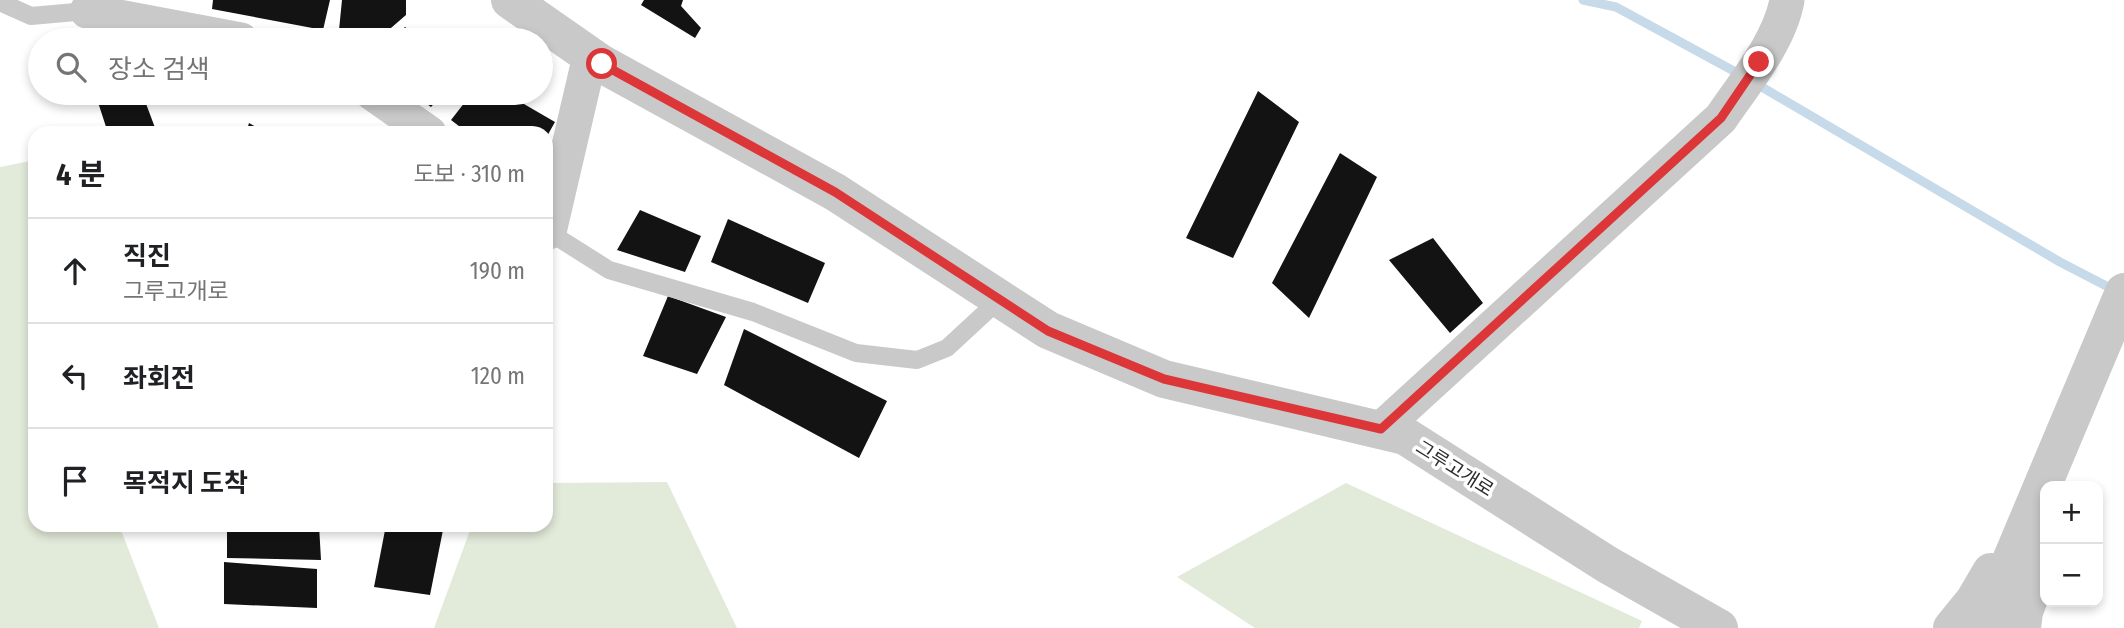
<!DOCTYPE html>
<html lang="ko">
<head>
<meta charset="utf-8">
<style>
	body { margin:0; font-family:"Fira Sans Condensed","Noto Sans KR",sans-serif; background:#f2f2f2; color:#202124 }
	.controls { position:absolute; right:21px; bottom:21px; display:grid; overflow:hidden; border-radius:14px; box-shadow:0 4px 10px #0003 }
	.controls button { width:63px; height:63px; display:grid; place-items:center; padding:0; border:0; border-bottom:2px solid #e0e0e0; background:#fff; color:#202124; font:35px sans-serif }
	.stop { position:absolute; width:21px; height:21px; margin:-16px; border:5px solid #dc3638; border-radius:50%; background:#fff }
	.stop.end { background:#dc3638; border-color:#fff; box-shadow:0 2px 7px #0008 }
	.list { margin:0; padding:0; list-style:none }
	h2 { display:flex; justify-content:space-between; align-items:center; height:91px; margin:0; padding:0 28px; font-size:30px }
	h2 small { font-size:23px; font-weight:400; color:#757577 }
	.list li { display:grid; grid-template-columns:46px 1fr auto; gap:21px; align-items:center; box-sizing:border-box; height:105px; padding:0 28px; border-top:2px solid #e0e0e0 }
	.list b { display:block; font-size:26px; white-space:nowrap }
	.list p { margin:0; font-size:23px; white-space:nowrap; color:#757577 }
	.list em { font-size:23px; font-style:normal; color:#757577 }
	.icon { flex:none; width:38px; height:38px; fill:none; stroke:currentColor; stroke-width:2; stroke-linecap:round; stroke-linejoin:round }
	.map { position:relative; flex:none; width:2124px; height:628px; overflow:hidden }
	.search { position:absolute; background:#fff; box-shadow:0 4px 10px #0003; left:28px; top:28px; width:525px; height:77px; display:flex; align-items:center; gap:18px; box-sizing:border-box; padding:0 24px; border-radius:38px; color:#757577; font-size:26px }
	.panel { position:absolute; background:#fff; box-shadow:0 4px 10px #0003; left:28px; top:126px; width:525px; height:406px; border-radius:21px }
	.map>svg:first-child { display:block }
	.green { fill:#e2eada }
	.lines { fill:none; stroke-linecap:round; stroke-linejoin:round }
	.stream { stroke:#c7dae9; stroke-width:9 }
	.building { fill:#131313 }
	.service { stroke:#c9c9c9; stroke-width:18 }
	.minor { stroke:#c9c9c9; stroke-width:35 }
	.tertiary { stroke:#c9c9c9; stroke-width:38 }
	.route { stroke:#dc3638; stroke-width:9 }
	.labels { text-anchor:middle; stroke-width:7; stroke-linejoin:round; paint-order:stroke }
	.street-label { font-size:19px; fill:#2c2c2c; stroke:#fff }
</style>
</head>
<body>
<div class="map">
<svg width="2124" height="628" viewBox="0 0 2124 628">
	<rect width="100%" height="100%" fill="#fff"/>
	<path class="green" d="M35,160V525H119L159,628H0V167Z
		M667,482L737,628H434L472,525H546V483Z
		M1346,483L1642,621L1639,628H1255L1177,577Z"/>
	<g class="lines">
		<path class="stream" d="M1583,0L1616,7L1743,76
			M1755,83L2060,262L2116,291"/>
	</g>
	<path class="building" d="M213,0H330L323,30L212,9Z
		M342,0H406V15L377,40H338Z
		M644,0H683L681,6L701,28L695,38L641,5Z
		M405,27L424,40H391Z
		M1258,91L1299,122L1233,258L1186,238Z
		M95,93H142L157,133H108Z
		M412,93H444L431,107Z
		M472,93H505L555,122L546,138V133H468L451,120Z
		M249,123L267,133H246Z
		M1340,153L1377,177L1309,318L1272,283Z
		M640,210L701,236L685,272L617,250Z
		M728,219L825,263L808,303L711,262Z
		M1433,238L1483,303L1450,333L1389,260Z
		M668,296L726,317L697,374L643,356Z
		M744,329L887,401L859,458L724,385Z
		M227,525H319L321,560L227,558Z
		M386,525H444L430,595L374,587Z
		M224,562L317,569V608L224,604Z"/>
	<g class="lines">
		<path class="service" d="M0,2L31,16L87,11
			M549,232L609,270L753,312L856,353L917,360L947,348L1000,299"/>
		<path class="minor" d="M87,11L241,40
			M372,93L429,133
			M546,230L549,232L590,56
			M1381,429L1721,118C1744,84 1780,41 1787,0"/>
		<path class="tertiary" d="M510,0L602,64L835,192L1048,330L1164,379L1405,436L1608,565L1719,628
			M1952,628L1974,601L1991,572
			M1986,628L2007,570L2124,292
			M2022,628L2024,612L2045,554"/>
	</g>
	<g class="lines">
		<path class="route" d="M602,64L835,192L1048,331L1164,379L1381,429L1721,118L1759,62"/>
	</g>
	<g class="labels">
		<g class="street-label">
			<text transform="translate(1455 468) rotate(32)" y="7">그루고개로</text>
		</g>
	</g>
</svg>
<div class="controls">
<button>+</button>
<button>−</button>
</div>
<div class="stop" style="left:602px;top:64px"></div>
<div class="stop end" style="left:1759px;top:62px"></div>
<div class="search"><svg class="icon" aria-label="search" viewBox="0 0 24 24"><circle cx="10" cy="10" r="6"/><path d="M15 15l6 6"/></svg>장소 검색</div>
<section class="panel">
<h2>4 분<small>도보 · 310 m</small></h2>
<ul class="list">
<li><svg class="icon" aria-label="ahead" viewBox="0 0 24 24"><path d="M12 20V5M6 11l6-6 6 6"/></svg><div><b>직진</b><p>그루고개로</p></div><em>190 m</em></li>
<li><svg class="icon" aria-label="left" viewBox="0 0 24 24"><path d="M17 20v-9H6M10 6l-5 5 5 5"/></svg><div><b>좌회전</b></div><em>120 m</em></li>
<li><svg class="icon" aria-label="arrive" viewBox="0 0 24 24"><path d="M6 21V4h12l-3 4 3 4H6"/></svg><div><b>목적지 도착</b></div></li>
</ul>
</section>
</div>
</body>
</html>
